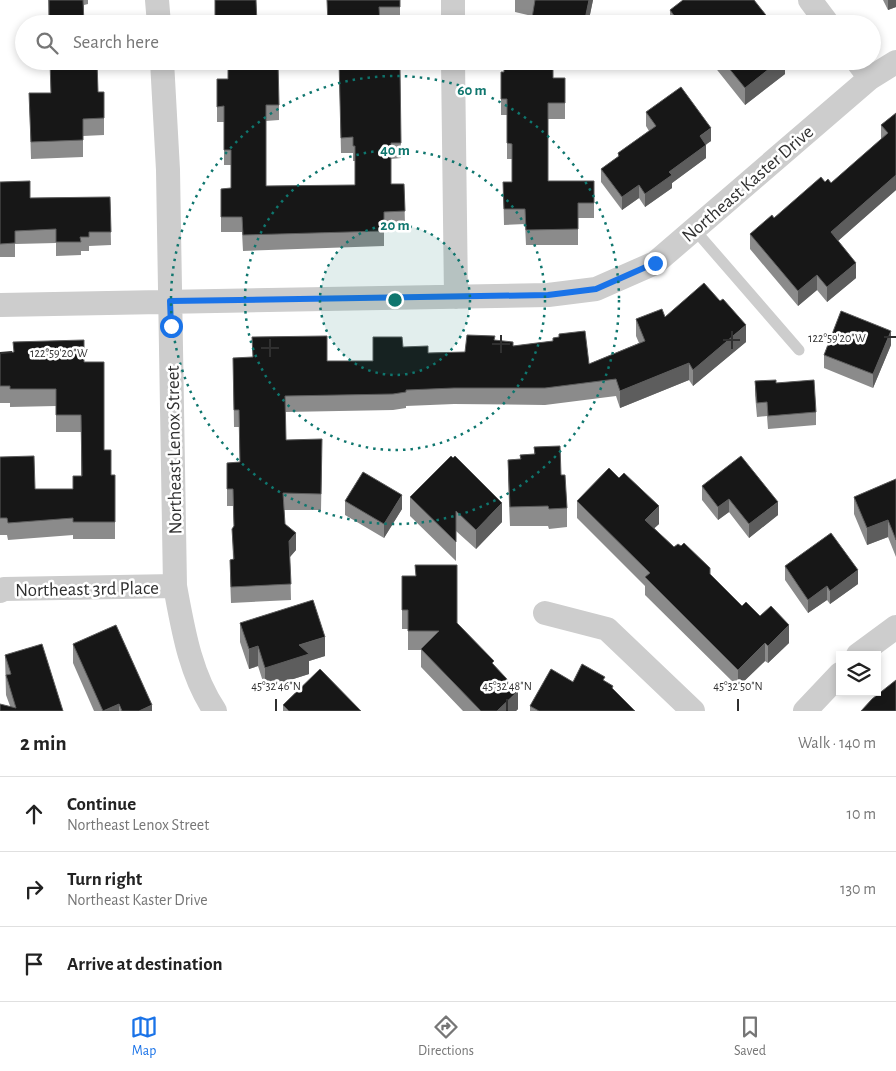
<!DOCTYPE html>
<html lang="en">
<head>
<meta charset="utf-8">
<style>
	body { margin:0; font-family:"Alegreya Sans",sans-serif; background:#f2f2f2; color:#222 }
	.controls { position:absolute; right:15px; bottom:15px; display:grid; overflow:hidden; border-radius:0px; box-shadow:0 2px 8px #0003 }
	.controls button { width:45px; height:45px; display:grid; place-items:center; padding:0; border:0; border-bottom:1px solid #e0e0e0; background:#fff; color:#222; font:25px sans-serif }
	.stop { position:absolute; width:15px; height:15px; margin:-11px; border:4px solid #1a73e8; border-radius:50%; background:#fff }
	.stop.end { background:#1a73e8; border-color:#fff; box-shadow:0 1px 5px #0008 }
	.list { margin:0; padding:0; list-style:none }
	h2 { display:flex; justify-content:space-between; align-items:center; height:65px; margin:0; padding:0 20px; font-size:21px }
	h2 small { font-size:16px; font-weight:400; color:#767676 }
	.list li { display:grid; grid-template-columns:32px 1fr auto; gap:15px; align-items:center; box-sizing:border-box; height:75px; padding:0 20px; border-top:1px solid #e0e0e0 }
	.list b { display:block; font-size:19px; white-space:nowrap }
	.list p { margin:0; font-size:16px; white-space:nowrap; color:#767676 }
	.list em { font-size:16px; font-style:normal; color:#767676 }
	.icon { flex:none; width:28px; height:28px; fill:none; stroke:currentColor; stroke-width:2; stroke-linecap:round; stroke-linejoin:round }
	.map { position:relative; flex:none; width:896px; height:711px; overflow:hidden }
	.search { position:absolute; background:#fff; box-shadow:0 2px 8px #0003; left:15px; right:15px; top:15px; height:55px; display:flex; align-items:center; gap:12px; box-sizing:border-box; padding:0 18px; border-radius:28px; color:#767676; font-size:19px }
	.sheet { height:290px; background:#fff }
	nav { display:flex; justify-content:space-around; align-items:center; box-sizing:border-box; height:70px; border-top:1px solid #e0e0e0; background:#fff; font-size:14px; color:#767676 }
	nav a { display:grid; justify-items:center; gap:2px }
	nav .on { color:#1a73e8 }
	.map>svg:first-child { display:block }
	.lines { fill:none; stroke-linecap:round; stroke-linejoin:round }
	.service { stroke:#cdcdcd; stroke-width:11 }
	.minor { stroke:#cdcdcd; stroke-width:24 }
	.wall { fill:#8b8b8b }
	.shaded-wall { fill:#5d5d5d }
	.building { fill:#171717; stroke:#5d5d5d }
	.route { stroke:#1a73e8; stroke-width:6 }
	.ticks { fill:none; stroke:#303030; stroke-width:2 }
	.ring { fill:none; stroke:#0f766e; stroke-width:2.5; stroke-dasharray:2.5 5 }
	.labels { text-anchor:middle; stroke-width:5; stroke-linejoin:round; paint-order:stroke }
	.street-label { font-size:19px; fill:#303030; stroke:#fff }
	.ticks-label { font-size:12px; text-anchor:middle; fill:#303030; stroke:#fff; stroke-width:5; stroke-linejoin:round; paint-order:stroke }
	.centre { fill:#0f766e; stroke:#fff; stroke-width:2.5 }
	.ring-label { font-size:15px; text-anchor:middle; font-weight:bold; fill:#0f766e; stroke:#fff; stroke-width:5; stroke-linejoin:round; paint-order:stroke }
</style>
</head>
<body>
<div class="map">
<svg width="896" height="711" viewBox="0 0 896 711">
	<rect width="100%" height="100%" fill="#fff"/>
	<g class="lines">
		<path class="service" d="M694,229L799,350"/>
		<path class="minor" d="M157,0L159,24
			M453,0V24
			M810,0L828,24
			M162,61L168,170L175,586C183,629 190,674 215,711
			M453,61L456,297
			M857,61L870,78
			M0,305L548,295L596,289L655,263L870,78L896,62
			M0,591L4,589L175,586
			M545,613L607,629L693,711
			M858,655L896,627
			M805,711L840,674"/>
	</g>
	<path class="wall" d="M48,0H88V4L84,5V24H49Z
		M215,0L257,24H215Z
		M400,0V22L328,24Z
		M515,0H593L588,24H532V16L515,12Z
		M883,0H896V7L888,10Z
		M670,10L773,24H670Z
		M50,61H97L98,92H104V135L83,136V157L31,159L29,93H51Z
		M339,61H390V69H400L401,158L391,159V184H404L405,226L384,227V246L243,251L242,232H221V189L231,188V165H224V122H217V79H228L279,105V120L266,121V186L355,185V161H353V153H341Z
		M710,61H785V74L745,105Z
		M501,72L553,78H565V119H548V181H594V218H578V245H526L525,224L504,225L503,182H512V159H507V115H501Z
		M646,112L711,141L706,144V158L672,183V188L645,207L639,198L622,210L601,182V169L618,157V153L649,131L646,126Z
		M896,113V190L838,241L856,278L827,302L817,290L798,306L750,249V234L774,218L825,182L831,183L881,140V125Z
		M0,182L30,198L110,197L111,245L89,246V251H81V255L56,256V243L15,244V257H0Z
		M665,317L746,342L693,386L689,380L620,408L616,396L545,405L454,404L406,406V408L393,410L285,412L286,440L322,456L321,510H284L285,524L296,550L290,557L291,600L231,603L230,576V560L233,559L232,529L234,527L233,506H227V463L240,462L239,427H234L233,358L327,361H373V337L403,347L428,353L465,352L495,340L513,346L553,341V338L559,337V334L589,364L639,343L636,336V319Z
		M891,345L873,388L824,368V355Z
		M0,353L84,362L104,450L111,475H115V539H73V535L8,540L7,535H0V457L35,489H73L81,476V432H56V406L10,407V403H0Z
		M755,381L776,383L816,412V425L768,429L767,416L757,417L755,395Z
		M534,447L561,475L567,508V527L549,529L548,526H510L508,480V460L520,459V455L534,454Z
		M619,478L659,524L654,528L674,547L710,574L742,606L760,616L789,643L768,663L765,661L738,687L645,595V586L577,518V501Z
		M896,479V557L888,537L867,545L854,514V497Z
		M702,486L778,515L749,538L729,512L718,520L702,500Z
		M410,497L502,522L476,549L456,531V561L410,516Z
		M345,501L402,509L384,538L345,515Z
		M785,566L858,584L830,604L827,600L808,613L785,580Z
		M402,576L457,623L494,666L518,709L516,711H463L421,667V650H408V629H402Z
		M240,623L325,656L309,661V674L265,688L258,666L249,669L240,642Z
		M73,644L152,711H94L73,663Z
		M5,655L63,711H0L10,706L6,695Z
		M605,681L635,711H530V706L573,682Z
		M283,705L361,711H283Z"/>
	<path class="shaded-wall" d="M589,0H593L588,24H584Z
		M888,0H896V7L888,10Z
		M779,61H785V74L745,105V88Z
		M711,128V141L700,149V136Z
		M706,145V158L672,183V188L645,207V194L669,172Z
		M896,175V190L831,247V232Z
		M639,185V198L622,210V197Z
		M856,263V278L827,302V287Z
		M817,275V290L798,306V291Z
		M746,325V342L693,386V370Z
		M891,331V345L873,388V374Z
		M689,363V380L620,408V391Z
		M402,495V509L384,538V524Z
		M729,499V512L718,520V507Z
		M778,502V515L749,538V524Z
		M502,503V522L476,549V530Z
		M659,506V524L645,537V520Z
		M888,520V537L867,545V528Z
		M296,533V550L289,558V541Z
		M858,570V584L830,604V591Z
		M827,586V600L808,613V600Z
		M789,625V643L768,663V646Z
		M325,637V656L309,661V674L265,688V668L299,645Z
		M765,643V661L738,687V670Z
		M258,646V666L249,669V649Z
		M518,691V709L516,711H497Z
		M119,704V711H104Z
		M152,705V711H139Z"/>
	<path class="building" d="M49,0H83L84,24H49Z
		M215,0H256L257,24H221V17L215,16Z
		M327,0H400V7H379L380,24H328Z
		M535,0H589L584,24H558L532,18Z
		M683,0H754L773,24H680L670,10Z
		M50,61H97L98,92H104V118L83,119V140L31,142L29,93H51Z
		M228,61H278L279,105H266V186L355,185V146H353V137L341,138L339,61H390V69H400L401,143H391V184H404L405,211L384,212V231L243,235L242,217H221V189L231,188V150H224V106L217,107V79H228Z
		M508,61H553V78H565V103H548V181H594V203H578V229L526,230L525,209H504L503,182H512V144L507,143V99H501V72H504V67H508Z
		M723,61H779L745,88Z
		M681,87L711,128L700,136L706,145L669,172L672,175L645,194L639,185L622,197L601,169L619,156L618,153L656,126L646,112Z
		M896,113V175L831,232L856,263L827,287L817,275L798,291L750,234L772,215L774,218L821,177L825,182L828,179L831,183L888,133L881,125Z
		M30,181V198L110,197L111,232H89V237H80L81,242H56V229L15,231V243L0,244V182Z
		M704,283L720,301L723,299L746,325L693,370L689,363L620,391L616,379L545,388H454L406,390V392L393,394L285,396L286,440L322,439L321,494L283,493L285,524L296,533L289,541L291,584L231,587L230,560L234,559L232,529L234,526L233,489H227V463L240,462L239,410H234L233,358L253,357L252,337L327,336V361H373V337H402L403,347L428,346V353L465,352L467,335L495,336L494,340L513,342V346L553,341V338L559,337V334L585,331L589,364L645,341L636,319L662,309L665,317Z
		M841,311L891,331L873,374L824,355Z
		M84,340V362H104V450H111V475H115V522H73V518L8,523L7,518H0V457L34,456L35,489H73V476H82L81,415H56V389H10V386H0V353L14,352L13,342Z
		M776,380V383L814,380L816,412L768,416L767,402L757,403L755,381Z
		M560,446L561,475H565L567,508L549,509L548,506L510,507L508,460L521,459L520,455L535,454L534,447Z
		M451,456L453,458L455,456L502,503L476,530L456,511V542L410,497Z
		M741,456L778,502L749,524L729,499L718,507L702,486Z
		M609,468L619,478L624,473L659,506L645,520L674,547L678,544L681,546L684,543L710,568V574L742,606L746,602L760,616L771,606L789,625L768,646L765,643L738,670L645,577L650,573L577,501Z
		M363,472L402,495L384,524L345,501Z
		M896,479V540L888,520L867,528L854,497Z
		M831,533L858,570L830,591L827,586L808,600L785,566Z
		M415,565H457V623L494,661L492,663L518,691L497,711H481L421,649L439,631H408V610H402V576H416Z
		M313,600L325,637L299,645L309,654L265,668L258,646L249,649L240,623Z
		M116,625L152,705L139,711H122L119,704L103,711L73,644Z
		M42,644L63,711H0V704L16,708L6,675L11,674L5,655Z
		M582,664L605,677L603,680L613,686L612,688L635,711H539L530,706L551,669L573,682Z
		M320,669L361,711H289L283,705Z
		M896,680V711H861L872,699Z"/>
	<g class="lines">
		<path class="route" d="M171,326L170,301L548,295L596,289L655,263"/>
	</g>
	<path class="ticks" d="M732,331V349M501,335V353M884,337H896M270,339V357M723,340H740M492,344H510M261,348H279M0,353L12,352M276,699V711M507,699V711M738,699V711"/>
	<circle cx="395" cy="300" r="75" fill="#0f766e" fill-opacity=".12"/>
	<g class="ring">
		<circle cx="395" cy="300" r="75"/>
		<circle cx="395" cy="300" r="150"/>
		<circle cx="395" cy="300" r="224"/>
	</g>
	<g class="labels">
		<g class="street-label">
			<text transform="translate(747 183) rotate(-41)" y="7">Northeast Kaster Drive</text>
			<text transform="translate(173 450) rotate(-91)" y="7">Northeast Lenox Street</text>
			<text transform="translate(87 588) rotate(-1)" y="7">Northeast 3rd Place</text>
		</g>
	</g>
	<g class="ticks-label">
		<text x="837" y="342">122°59'20"W</text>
		<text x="59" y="357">122°59'20"W</text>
		<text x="276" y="690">45°32'46"N</text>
		<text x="507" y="690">45°32'48"N</text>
		<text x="738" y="690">45°32'50"N</text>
	</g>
	<circle cx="395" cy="300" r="8" class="centre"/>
	<g class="ring-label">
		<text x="472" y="95">60 m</text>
		<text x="395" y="155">40 m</text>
		<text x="395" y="230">20 m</text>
	</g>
</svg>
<div class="controls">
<button><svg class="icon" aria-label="layers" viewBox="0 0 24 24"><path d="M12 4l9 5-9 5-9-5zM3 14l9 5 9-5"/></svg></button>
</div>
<div class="stop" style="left:171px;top:326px"></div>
<div class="stop end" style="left:655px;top:263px"></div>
<div class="search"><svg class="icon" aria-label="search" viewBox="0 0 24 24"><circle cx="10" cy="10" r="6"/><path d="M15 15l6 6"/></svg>Search here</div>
</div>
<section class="sheet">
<h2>2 min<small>Walk · 140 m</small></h2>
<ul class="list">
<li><svg class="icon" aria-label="ahead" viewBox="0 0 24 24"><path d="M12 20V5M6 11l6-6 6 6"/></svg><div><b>Continue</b><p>Northeast Lenox Street</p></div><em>10 m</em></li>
<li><svg class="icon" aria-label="right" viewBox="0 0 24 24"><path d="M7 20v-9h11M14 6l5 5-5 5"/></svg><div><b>Turn right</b><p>Northeast Kaster Drive</p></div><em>130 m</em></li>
<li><svg class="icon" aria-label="arrive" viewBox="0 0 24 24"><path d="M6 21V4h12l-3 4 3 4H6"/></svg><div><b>Arrive at destination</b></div></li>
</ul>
</section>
<nav>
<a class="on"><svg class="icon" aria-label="map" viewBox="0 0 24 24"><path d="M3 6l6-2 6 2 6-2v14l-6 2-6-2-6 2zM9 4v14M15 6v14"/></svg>Map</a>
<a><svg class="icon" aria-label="directions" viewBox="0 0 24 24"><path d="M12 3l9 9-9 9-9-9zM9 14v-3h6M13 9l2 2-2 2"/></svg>Directions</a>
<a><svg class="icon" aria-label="saved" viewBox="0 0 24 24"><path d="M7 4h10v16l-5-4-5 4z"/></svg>Saved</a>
</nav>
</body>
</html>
